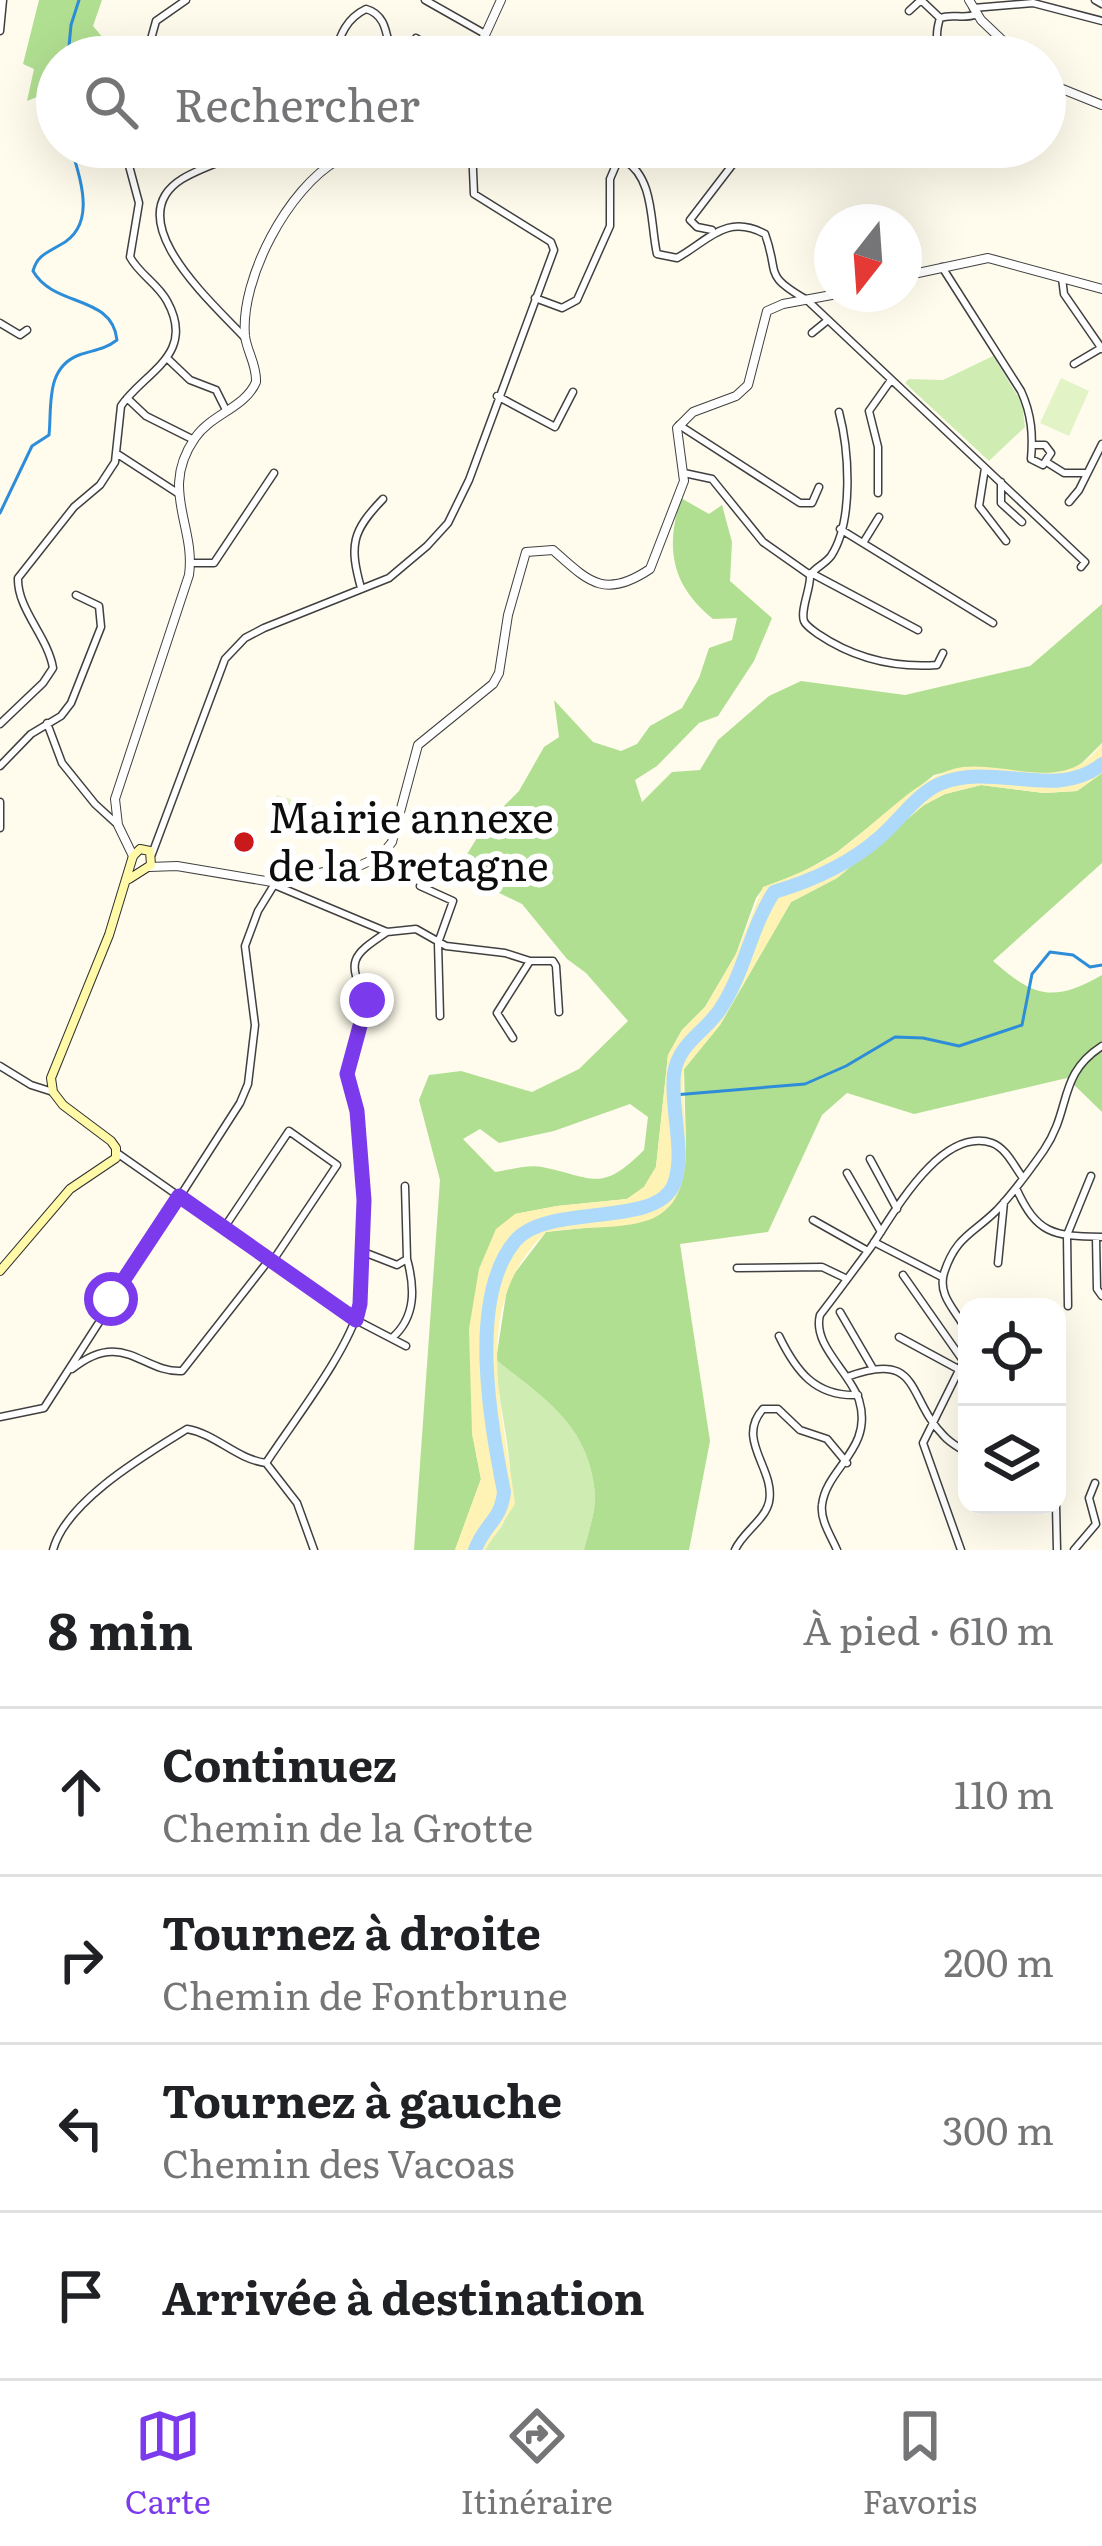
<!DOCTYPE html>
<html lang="fr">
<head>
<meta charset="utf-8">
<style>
	body { margin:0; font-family:Literata,serif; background:#f6f6f6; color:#202124 }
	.controls { position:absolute; right:36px; bottom:36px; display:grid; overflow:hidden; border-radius:24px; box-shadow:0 12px 48px #0002 }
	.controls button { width:108px; height:108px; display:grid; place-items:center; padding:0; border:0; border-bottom:3px solid #e0e0e0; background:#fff; color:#202124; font:60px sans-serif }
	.compass { position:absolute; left:814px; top:204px; width:108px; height:108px; border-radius:50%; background:#fff; box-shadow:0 12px 48px #0002; rotate:197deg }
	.stop { position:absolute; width:36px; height:36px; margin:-27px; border:9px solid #7c3aed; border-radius:50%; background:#fff }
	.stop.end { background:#7c3aed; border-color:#fff; box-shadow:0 3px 12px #0008 }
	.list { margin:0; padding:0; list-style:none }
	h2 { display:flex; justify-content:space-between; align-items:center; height:156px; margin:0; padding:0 48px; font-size:51px }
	h2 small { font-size:39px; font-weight:400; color:#757577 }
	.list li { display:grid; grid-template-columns:78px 1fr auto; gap:36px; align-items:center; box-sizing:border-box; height:168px; padding:0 48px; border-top:3px solid #e0e0e0 }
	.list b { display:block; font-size:45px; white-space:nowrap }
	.list p { margin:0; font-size:39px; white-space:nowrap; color:#757577 }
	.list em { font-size:39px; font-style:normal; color:#757577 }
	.icon { flex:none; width:66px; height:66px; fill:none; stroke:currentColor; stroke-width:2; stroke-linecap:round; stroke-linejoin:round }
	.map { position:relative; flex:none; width:1102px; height:1550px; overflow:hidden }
	.search { position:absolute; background:#fff; box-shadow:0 12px 48px #0002; left:36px; right:36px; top:36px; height:132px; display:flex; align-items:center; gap:30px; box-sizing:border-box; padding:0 42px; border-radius:66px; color:#757577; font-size:45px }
	.sheet { height:828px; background:#fff }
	nav { display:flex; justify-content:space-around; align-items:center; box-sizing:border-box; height:168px; border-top:3px solid #e0e0e0; background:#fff; font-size:33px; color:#757577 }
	nav a { display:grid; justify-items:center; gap:6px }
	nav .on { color:#7c3aed }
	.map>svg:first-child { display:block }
	.green { fill:#cfedb3 }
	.forest { fill:#b1df91; fill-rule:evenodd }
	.sand { fill:#fff2b5 }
	.pitch { fill:#e2f3c6 }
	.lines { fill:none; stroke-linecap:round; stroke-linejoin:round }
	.stream { stroke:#2e8dd9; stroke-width:3 }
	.river { stroke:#addafb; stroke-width:14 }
	.minor-casing { stroke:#404040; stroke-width:9 }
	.tertiary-casing { stroke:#404040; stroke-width:10 }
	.secondary-casing { stroke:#2f2f2f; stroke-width:10 }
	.minor { stroke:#fff; stroke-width:6 }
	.tertiary { stroke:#fff; stroke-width:8 }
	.secondary { stroke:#fff9a8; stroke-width:8 }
	.route { stroke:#7c3aed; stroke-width:15 }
	.poi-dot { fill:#c9191a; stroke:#fff; stroke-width:4.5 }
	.labels { text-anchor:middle; stroke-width:12; stroke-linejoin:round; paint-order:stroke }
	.poi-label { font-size:42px; fill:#0d0d0d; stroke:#fff; text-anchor:start }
</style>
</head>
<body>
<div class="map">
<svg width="1102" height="1550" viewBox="0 0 1102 1550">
	<rect width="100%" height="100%" fill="#fffced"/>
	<path class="green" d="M993,356L1022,403L1025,427L989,461L905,383L909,379L943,380Z
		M496,1360C545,1399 589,1425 595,1494C596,1511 588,1533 584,1550H485C490,1539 501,1530 505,1519C521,1475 497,1409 496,1360Z"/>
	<path class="forest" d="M39,0H102L93,26L104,39L98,57H57V117L44,111L37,97L27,101L34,69L23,64Z
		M681,498L709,514L722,505L732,542L730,581L772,618L754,661L718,716L699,723L657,766L635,780L642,802L672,772L700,770L718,740L769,696L801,681L905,695L1030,666L1102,604V743L1077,768L1053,775L965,767L934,775L836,853L801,873L764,887L756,898L736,954L705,1007L682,1030L668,1055L656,1167L644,1187L627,1199L557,1206L515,1214L472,1433L481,1479L455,1550H414L440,1180L419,1100L429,1075L461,1071L532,1092L579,1069L628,1021L586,973L567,959L522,904L456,872L485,825L519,791L544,747L559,737L554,700L593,742L621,751L637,744L650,726L682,708L699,678L709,648L732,640L737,618L713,619C671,585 665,548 681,498ZM630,1104L648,1117L644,1150C601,1193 595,1178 542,1167C529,1164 509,1170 495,1172L463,1139L480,1129L499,1143L554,1131Z
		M1102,773V863L993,961C1034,997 1053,1003 1102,975V1112L1067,1078L914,1114L847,1093L822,1115L768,1232L680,1244L710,1441L689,1550H584C588,1533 596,1511 595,1494C589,1425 545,1399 496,1360L508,1282L546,1232L640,1222L686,1145L684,1069L720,1025L791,902L837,878L924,805L945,794L981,785L1044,793L1077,791Z"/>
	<path class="sand" d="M1102,743V773L1077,791L1044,793L981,785L945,794L924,805L837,878L791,902L720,1025L684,1069C681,1094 686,1119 686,1144C687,1245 621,1220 546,1232C468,1306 504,1412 515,1504L485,1550H455L481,1479L472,1433L469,1329L479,1269L496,1229L515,1214L557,1206L627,1199L644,1187L656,1167L668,1055L682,1030L705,1007L736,954L763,887C790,877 816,867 840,850C875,826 921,772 963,767C1013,762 1066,795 1102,743Z"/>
	<path class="pitch" d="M1061,378L1089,391L1069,436L1040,423Z
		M277,795L322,809L314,835L269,820Z"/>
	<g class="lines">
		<path class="stream" d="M68,57L71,25L79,0
			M0,513L32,446L49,435C52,406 45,368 79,355C93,350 104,350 117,340C112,294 54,308 33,271C37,256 46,253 60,245C98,225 80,179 71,147
			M674,1095L805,1084L846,1066L895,1037L923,1038L959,1046L1022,1025L1032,974L1050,952L1073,955L1090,967L1102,965"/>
		<path class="river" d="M475,1550C485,1523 501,1521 504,1492C491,1425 467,1299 515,1241C548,1202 656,1229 674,1184C686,1152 670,1108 674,1074C678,1043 706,1032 721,1008C745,971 750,929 774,892C811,881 851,863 880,837C899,821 918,792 942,783C994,762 1058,801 1102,764"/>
		<defs>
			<path id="minor" d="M425,0L485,34
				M921,0L940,18
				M1095,0L1102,4
				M973,8L1033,3L1102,21
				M909,11L921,0
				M977,14C963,20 953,13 940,18C928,58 954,56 984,45
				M0,31L3,0
				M416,38L447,57
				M236,43L270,57
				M146,57L156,21L186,0
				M333,57C340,37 345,19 366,9C388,15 386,38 392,57
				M712,230L697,227L690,220L746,147
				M942,267L1021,391C1032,415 1033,436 1031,459L1043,465L1051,453L1045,445H1035
				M1062,278L1064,294L1102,349
				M535,298L562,308L577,300L610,226V179L616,165L624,160C655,178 650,224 657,254L677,258C708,241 726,213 765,234C780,275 762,274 807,300L1085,562L1081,567
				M0,323L20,335L27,330
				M812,333L828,320
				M245,338C216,306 116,220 182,179C205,165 235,157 260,147
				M169,360L190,380L216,390L226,410
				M1074,364L1101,348
				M497,396L555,427L573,392
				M127,398L146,416L194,440
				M679,425L800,503H812L819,487
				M119,455L179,494
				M1048,463L1064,473H1085
				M985,468L979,506L1006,541
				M684,473L712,479L763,542L810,575
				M1001,482V503L1022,522
				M878,493V447L869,411L891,380
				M1069,502L1079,490L1102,444
				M840,529L993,623
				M863,543L879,517
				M191,563H214L274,473
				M811,573L918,630
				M810,575C811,588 800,610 804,621C806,626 814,631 818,634C855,659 894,668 937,665L943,653
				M810,575C816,567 825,564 831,556C854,521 849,450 839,412
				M361,588C349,545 352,531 383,499
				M47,723L62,763L95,804L118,825
				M0,724L43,683L53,668C48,637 17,609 18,578L74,507L100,485L115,462L121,406C144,372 197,355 167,301C158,284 139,274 130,257L139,203L124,147
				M0,766L31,734L61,716L71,703L101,627L99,606L76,595
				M0,802V828
				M152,854L225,659L245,638L264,628L389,578L427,546L448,523L469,480L554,250L551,242L474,194L472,147
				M277,886L387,932L416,929L446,946L505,953L530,961L497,1013L513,1038
				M420,886L453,901L438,943L440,1016
				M530,961H553L556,966L559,1012
				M0,1066L31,1085L53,1092
				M117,1153L356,1320L406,1346
				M870,1159L897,1209
				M847,1173L881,1232
				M1016,1188C1037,1234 1052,1236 1102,1237
				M813,1220L868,1251
				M224,1228L289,1131L337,1165L272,1262
				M1096,1237L1097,1289L1102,1296
				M874,1242L942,1277
				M361,1251L397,1265L407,1259L405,1186
				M998,1263L1004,1202
				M737,1268L822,1267L845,1278
				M903,1275L964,1362
				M1068,1306L1067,1235L1091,1176
				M840,1312L872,1367
				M967,1332C958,1312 937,1297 944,1273C956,1236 973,1234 997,1210C1014,1192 1030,1170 1044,1150C1072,1109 1057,1075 1102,1046
				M779,1336C796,1371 815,1397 858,1395
				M899,1337L960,1370
				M392,1338C416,1317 415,1288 407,1259
				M72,1369C123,1328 142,1373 182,1371L269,1260
				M847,1377C922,1349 906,1398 944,1436C950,1443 960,1448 967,1453
				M0,1417L44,1408L240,1103L248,1084L255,1025L245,946L258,911L274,885
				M1056,1505L1057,1550
				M53,1550C66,1501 145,1455 187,1429C216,1434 236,1459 266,1463
				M314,1550L297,1503L266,1463C294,1420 348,1352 360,1305L364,1200L357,1111L347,1074L367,1001C346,961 351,956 387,932
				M735,1550C742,1533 765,1520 769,1502C776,1469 735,1440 763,1409H778L800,1430L827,1439L847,1463
				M837,1550C831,1536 820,1520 822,1505C826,1468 874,1449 859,1400C850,1372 812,1345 820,1315C837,1293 854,1270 871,1247C894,1213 941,1126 992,1143C1006,1148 1014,1166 1023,1178
				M961,1550L923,1443L967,1354
				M1074,1550L1096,1524L1089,1498L1095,1483"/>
			<path id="tertiary" d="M969,0L981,20L1020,57
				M475,57L501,0
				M1045,82L1102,105
				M904,276L988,258L1102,289
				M133,856L118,825L115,799L189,575C196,525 159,490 195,438C211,414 245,408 256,382C257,365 247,352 245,336C240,279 288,188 338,160C352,152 368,150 383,147
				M149,867L177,866L272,882L361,865L381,856L392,842L418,745L493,684L499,673L508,615L526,552L553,550C588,581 604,600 650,569L684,481L677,428L693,412L736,396L748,385L767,311L783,304L837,294"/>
			<path id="secondary" d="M0,1271L70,1189L116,1158V1148L111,1141L63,1105L53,1092L51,1078L109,935L133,856L140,849L150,851L151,865L129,879"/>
		</defs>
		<use href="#minor" class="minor-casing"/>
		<use href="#tertiary" class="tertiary-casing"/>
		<use href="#secondary" class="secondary-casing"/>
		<use href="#minor" class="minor"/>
		<use href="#tertiary" class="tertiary"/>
		<use href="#secondary" class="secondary"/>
	</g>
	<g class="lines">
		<path class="route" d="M111,1299L179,1196L356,1320L360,1304L364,1200L357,1111L347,1074L367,1000"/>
	</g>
	<circle class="poi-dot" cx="244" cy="842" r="12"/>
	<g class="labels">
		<g class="poi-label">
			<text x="268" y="833">Mairie annexe<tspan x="268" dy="48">de la Bretagne</tspan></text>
		</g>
	</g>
</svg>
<div class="controls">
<button><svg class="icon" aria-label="locate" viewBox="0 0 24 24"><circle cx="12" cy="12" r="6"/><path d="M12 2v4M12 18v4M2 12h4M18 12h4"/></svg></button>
<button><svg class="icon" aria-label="layers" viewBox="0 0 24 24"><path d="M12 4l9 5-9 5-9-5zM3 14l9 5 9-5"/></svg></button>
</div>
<svg class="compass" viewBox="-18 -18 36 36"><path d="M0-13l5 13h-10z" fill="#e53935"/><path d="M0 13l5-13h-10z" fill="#757577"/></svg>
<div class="stop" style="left:111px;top:1299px"></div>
<div class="stop end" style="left:367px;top:1000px"></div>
<div class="search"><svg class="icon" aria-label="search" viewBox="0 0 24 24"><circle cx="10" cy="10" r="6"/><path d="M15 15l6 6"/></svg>Rechercher</div>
</div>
<section class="sheet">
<h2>8 min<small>À pied · 610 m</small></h2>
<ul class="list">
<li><svg class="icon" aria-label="ahead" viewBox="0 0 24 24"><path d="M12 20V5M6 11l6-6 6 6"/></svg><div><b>Continuez</b><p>Chemin de la Grotte</p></div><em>110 m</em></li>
<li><svg class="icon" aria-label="right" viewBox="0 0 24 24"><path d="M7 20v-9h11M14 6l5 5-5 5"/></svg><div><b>Tournez à droite</b><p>Chemin de Fontbrune</p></div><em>200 m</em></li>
<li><svg class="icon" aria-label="left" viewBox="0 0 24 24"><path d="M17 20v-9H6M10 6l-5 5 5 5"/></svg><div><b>Tournez à gauche</b><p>Chemin des Vacoas</p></div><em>300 m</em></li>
<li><svg class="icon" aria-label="arrive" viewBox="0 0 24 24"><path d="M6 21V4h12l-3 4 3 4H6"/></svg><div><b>Arrivée à destination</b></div></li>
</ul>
</section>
<nav>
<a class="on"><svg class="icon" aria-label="map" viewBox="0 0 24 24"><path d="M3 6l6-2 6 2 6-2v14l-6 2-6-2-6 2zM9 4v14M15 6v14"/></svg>Carte</a>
<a><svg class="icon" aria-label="directions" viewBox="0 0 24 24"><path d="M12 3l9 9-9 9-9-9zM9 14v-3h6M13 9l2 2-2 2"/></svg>Itinéraire</a>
<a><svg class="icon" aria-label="saved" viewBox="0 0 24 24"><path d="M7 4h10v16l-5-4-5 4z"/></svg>Favoris</a>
</nav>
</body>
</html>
